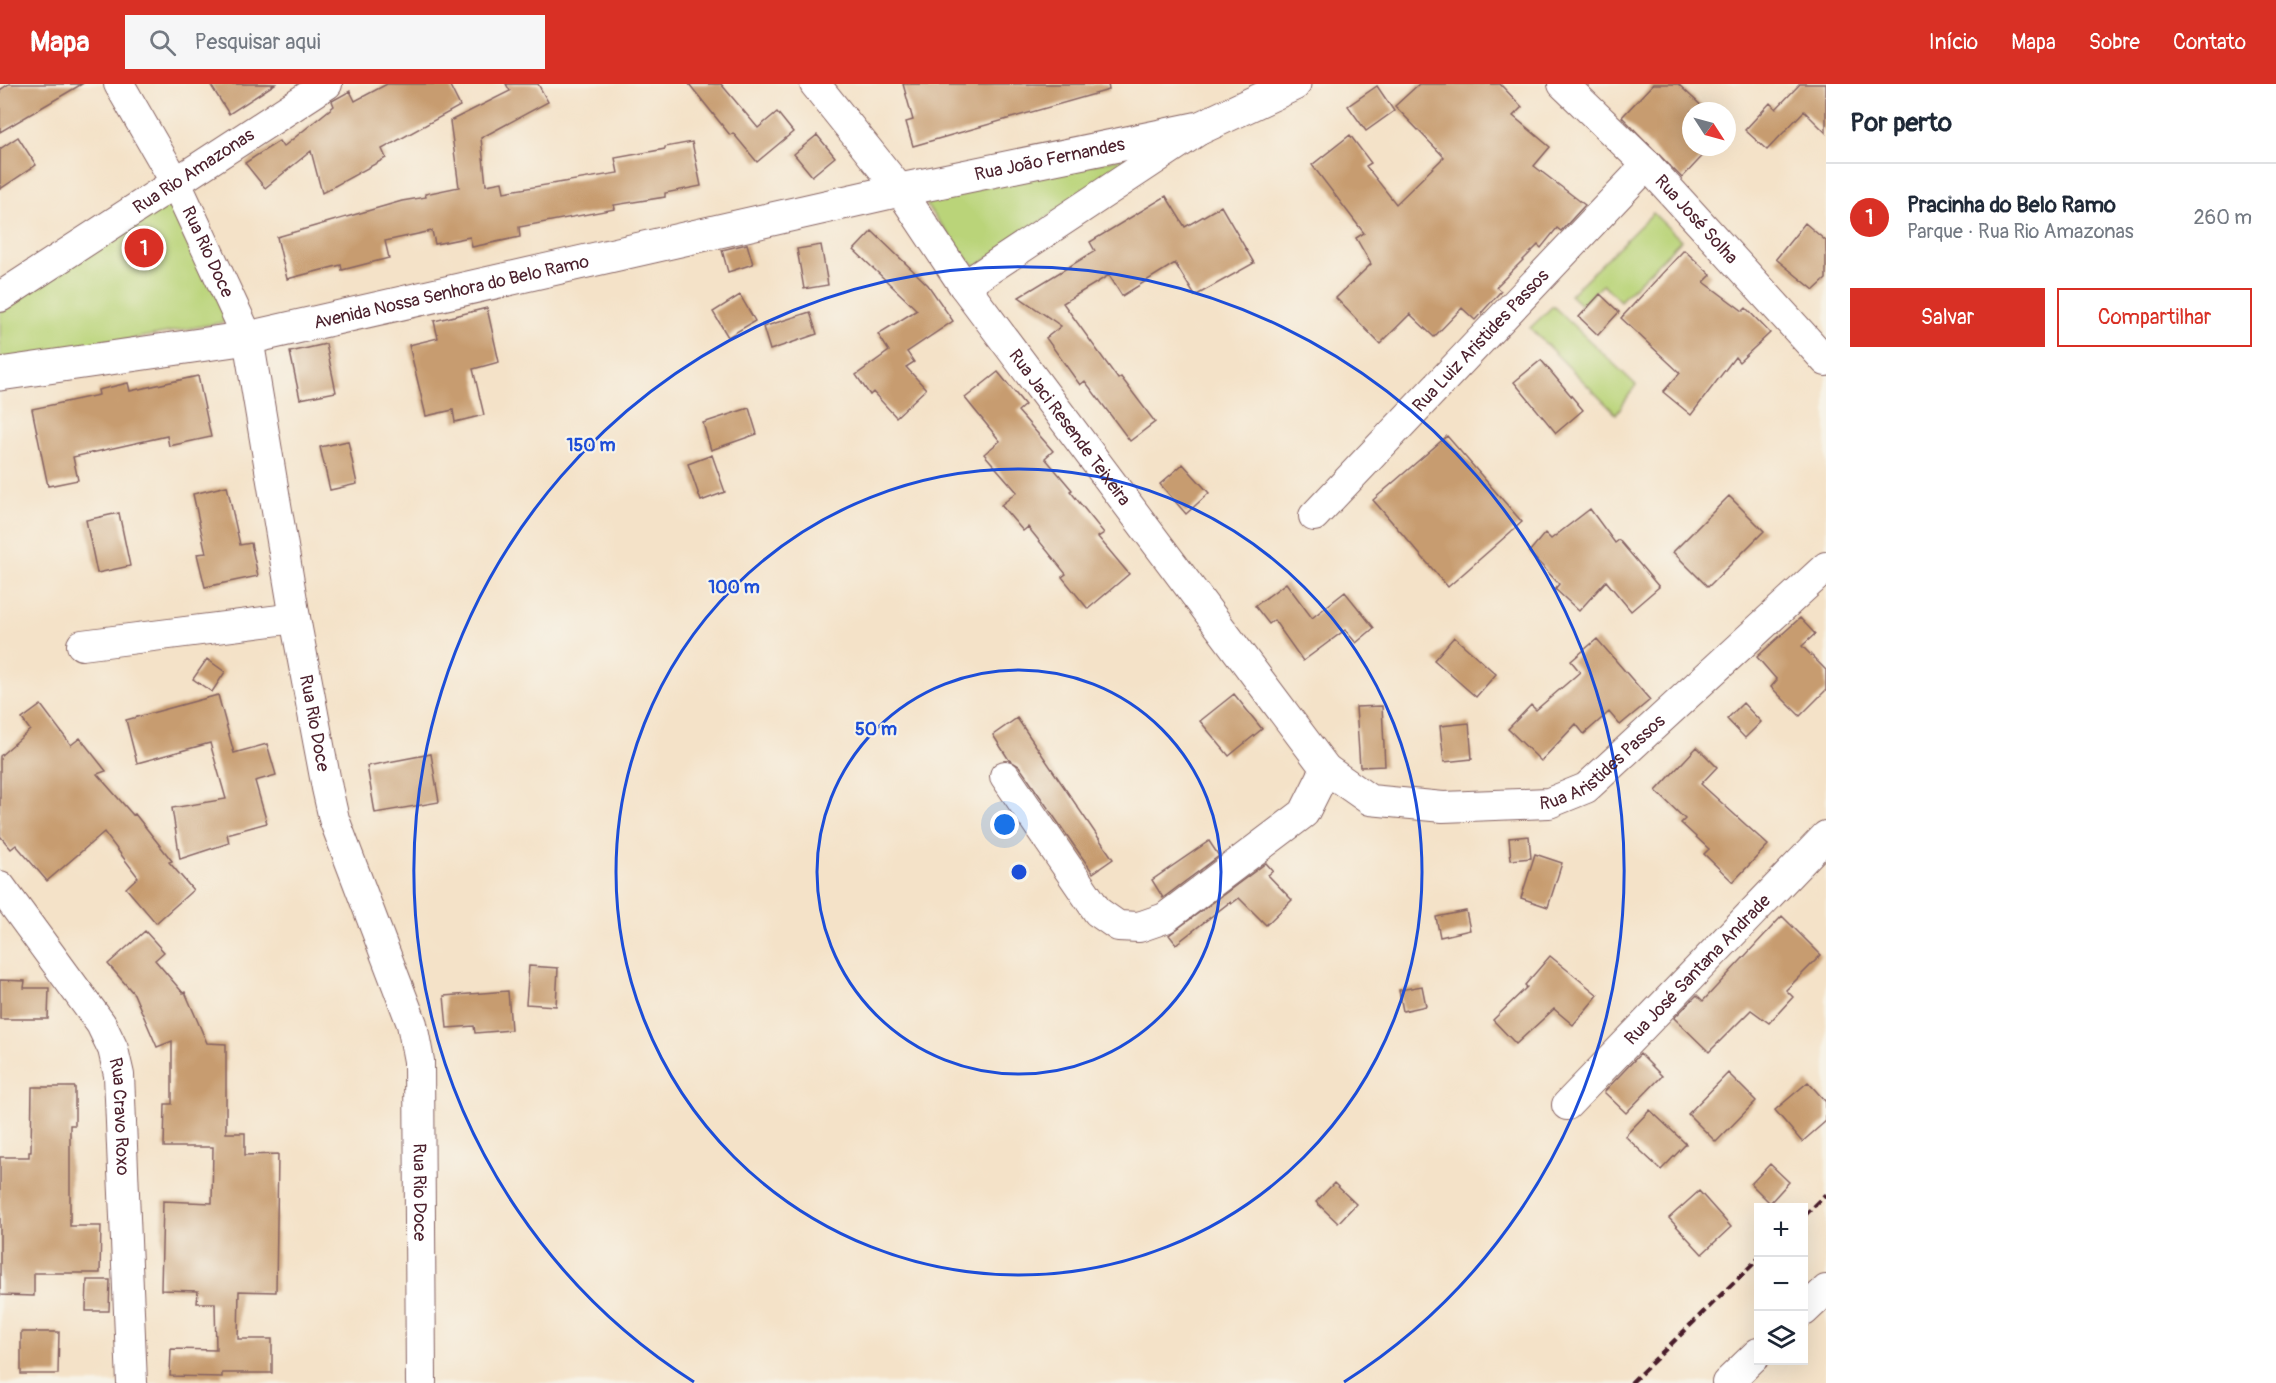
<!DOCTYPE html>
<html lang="pt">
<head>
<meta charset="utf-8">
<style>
	body { margin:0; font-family:Pangolin,sans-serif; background:#f6f6f7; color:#1f2937 }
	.controls { position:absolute; right:18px; bottom:18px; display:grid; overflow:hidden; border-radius:0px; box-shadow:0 6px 24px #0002 }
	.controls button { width:54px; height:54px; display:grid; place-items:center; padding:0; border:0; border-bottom:2px solid #e0e1e3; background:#fff; color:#1f2937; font:30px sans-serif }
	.compass { position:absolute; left:1682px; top:18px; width:54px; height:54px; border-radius:50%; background:#fff; box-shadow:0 6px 24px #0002; rotate:126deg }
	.you { position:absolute; left:1005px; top:741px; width:21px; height:21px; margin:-15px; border:4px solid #fff; border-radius:50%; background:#1a73e8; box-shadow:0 0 0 9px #1a73e833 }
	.badge { display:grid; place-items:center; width:39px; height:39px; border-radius:50%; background:#d93025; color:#fff; font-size:20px; font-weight:700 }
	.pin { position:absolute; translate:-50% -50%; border:3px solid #fff; box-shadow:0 2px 6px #0006 }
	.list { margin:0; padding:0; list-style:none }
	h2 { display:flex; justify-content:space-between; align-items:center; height:78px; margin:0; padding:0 24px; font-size:26px }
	h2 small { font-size:20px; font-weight:400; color:#747a83 }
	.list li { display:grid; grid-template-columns:39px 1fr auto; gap:18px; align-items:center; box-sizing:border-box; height:108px; padding:0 24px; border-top:2px solid #e0e1e3 }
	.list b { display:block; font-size:22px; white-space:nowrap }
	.list p { margin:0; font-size:20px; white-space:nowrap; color:#747a83 }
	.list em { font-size:20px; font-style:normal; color:#747a83 }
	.actions { display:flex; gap:12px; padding:18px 24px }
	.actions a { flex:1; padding:14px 0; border:2px solid #d93025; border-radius:0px; text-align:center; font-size:21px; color:#d93025 }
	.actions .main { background:#d93025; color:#fff }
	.icon { flex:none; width:33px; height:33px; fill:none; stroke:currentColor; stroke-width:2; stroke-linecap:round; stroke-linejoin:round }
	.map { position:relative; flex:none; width:1826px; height:1299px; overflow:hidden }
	header { display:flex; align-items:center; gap:36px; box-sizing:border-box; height:84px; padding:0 30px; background:#d93025; color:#fff }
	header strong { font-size:28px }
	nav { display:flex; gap:33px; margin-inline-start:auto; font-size:21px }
	.search { width:420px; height:54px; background:#f6f6f7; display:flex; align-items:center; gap:15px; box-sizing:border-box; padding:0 21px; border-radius:0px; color:#747a83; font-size:22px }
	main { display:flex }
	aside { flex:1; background:#fff }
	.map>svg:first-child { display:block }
	.green { fill:#bad479; stroke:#827a52; stroke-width:1.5 }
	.building { fill:#c79c6f }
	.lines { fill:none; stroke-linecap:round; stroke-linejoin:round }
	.minor-casing { stroke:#866362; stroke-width:32 }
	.tertiary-casing { stroke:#866362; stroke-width:35 }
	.minor { stroke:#fff; stroke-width:30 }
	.tertiary { stroke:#fff; stroke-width:33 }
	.rail { stroke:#4a1f2b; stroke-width:4.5; stroke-dasharray:9 4.5; stroke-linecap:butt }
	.ring { fill:none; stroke:#1d4ed8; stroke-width:3 }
	.labels { text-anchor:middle; stroke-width:4.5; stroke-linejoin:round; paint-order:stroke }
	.street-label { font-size:18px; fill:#4a1f2b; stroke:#f7f3e8 }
	.centre { fill:#1d4ed8; stroke:#f7f3e8; stroke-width:3 }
	.ring-label { font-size:18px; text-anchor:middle; font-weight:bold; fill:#1d4ed8; stroke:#f7f3e8; stroke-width:4.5; stroke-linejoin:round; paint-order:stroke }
</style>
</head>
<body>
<header>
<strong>Mapa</strong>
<div class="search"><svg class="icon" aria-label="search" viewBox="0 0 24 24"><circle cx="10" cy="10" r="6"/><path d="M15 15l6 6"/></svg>Pesquisar aqui</div>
<nav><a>Início</a><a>Mapa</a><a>Sobre</a><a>Contato</a></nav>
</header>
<main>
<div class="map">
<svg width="1826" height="1299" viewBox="0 0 1826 1299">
	<rect width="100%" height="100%" fill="#f7f3e8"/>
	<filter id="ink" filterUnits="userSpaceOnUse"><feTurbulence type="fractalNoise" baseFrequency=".0167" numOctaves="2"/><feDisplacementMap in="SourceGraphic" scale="12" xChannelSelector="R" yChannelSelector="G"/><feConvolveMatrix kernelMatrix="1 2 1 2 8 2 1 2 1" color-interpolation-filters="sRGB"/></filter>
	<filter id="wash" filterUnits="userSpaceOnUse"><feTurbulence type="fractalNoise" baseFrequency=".008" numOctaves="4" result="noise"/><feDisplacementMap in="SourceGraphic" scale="24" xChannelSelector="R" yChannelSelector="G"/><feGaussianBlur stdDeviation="1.35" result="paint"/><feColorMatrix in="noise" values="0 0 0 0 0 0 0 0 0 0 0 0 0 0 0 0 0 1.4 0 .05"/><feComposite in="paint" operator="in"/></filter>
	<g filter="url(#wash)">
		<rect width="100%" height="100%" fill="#f4e2c8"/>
		<path class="green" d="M1138,71L977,182L968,176L927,122L930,113Z
			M175,105L231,237L0,279V224Z
			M1653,129L1681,156L1620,217L1603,200L1581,221L1570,211Z
			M1553,222L1636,301L1616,330L1530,244Z"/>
		<g id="blocks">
			<path class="building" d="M9,0H82L0,48V6Z
				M210,0H275L229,30Z
				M387,0H449L460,22L382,65L386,74L322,109L311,67L265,104L245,79L279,57L283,63L334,22L332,17L350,7L355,17Z
				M506,0H538L548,18L481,54L486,101L502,98L504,108L618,89L615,74L665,65V63L692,58L701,102L665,109V113L614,121L615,125L519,143L520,153L472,163L470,153L435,160L432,147L385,157L389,174L342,186L341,181L287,195L277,153L402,117L426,113L425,110L459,103L450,37L510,7Z
				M689,0H721L758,44L777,28L793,48L757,78L733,49L730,51Z
				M903,0H1108L1109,6L913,62L906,38L913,36Z
				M1419,0H1500L1522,23L1513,32L1550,63L1534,82L1585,121L1561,147L1557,144L1541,164L1538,161L1496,203L1501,207L1475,236L1462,224L1434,253L1410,230L1380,260L1336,214L1371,180L1356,154L1364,149L1312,81L1350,51L1371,79L1366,82L1396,120L1444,73L1395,22Z
				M1653,0H1678L1707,27H1691V63H1711L1682,94L1622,33Z
				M1800,0H1826V49L1804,27L1767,66L1745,46L1770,19L1776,25Z
				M1377,2L1394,27L1366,47L1348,22Z
				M817,51L835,73L812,92L794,70Z
				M18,53L36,81L0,105V65Z
				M1166,112L1185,143L1221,122L1254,179L1195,212L1175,179L1122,212L1109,191L1063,219L1118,295L1121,293L1155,338L1130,357L1085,297L1080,301L1046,254L1061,242L1019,213L1095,167L1090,158Z
				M1805,139L1826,157V195L1814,206L1776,175Z
				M872,147L928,201L953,237L907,268L914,278L906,283L926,305L896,333L873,308L870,311L856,291L889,267L878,250L917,226L854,166Z
				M747,160L753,180L728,188L722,166Z
				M821,161L828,201L804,205L797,165Z
				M1684,166L1711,191L1704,198L1743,227L1746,224L1770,249L1739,278L1735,273L1691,331L1663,308L1680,289L1621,234Z
				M1600,210L1619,228L1598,251L1579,233Z
				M740,211L755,237L728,253L713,228Z
				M487,224L499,278L473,285L484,331L455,338L453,326L426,332L409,261L438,254L434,237Z
				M810,228L817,250L770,266L763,243Z
				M326,260L336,308L300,315L290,268Z
				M1541,276L1583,326L1556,349L1514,298Z
				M998,288L1025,321L1018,327L1053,367L1045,374L1072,406L1070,407L1104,449L1098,453L1129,490L1088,525L1062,493L1066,490L1028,443L1023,447L1001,421L1017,408L984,370L1000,357L965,314Z
				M198,292L211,353L169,362L167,352L73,373L78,396L48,402L32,325L99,311L98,306L128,299L130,307Z
				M749,324L757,350L711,366L703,339Z
				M1447,352L1522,438L1448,503L1373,416Z
				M348,357L357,400L330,406L320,363Z
				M712,371L725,408L701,417L688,380Z
				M1183,380L1209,409L1186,430L1160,400Z
				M227,402L240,461L251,459L258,492L205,503L197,470L206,469L193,410Z
				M1729,412L1764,447L1708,503L1673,468Z
				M1590,425L1615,459L1619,456L1659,503L1631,527L1606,497L1579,527L1555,505L1559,500L1529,468L1545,449L1551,455Z
				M119,429L130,482L97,489L86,436Z
				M1286,499L1312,534L1345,508L1374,544L1356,559L1345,546L1303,577L1274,536L1269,540L1255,522Z
				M1800,534L1815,550L1802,562L1826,586V606L1800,632L1771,603L1777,596L1757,573Z
				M1454,553L1496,590L1476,613L1434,576Z
				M1597,555L1650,616L1620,641L1609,628L1584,650L1576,640L1541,677L1508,645L1531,621L1536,626L1580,588L1571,577Z
				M207,575L225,588L212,608L193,595Z
				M1234,610L1262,645L1229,672L1200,637Z
				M218,611L234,669L267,660L276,691L255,697L267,739L227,750L229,759L180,775L172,724L226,715L210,659L137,679L126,636Z
				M1743,619L1761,638L1745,654L1727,635Z
				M41,621L71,661L80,654L106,687L97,690L133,731L135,730L172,777L169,778L193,806L156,839L126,804L138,793L104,748L47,797L16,761L11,765L0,752V672L30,646L22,635Z
				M1382,622L1385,682L1360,683L1356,623Z
				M1017,634L1113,775L1093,789L1019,682L1009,676L993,651Z
				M1469,639L1472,675L1444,678L1440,642Z
				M1697,663L1717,683L1701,700L1768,761L1733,798L1704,770L1709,765L1681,739L1685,735L1656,707Z
				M431,670L439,718L375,729L367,682Z
				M1529,752L1531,774L1511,776L1509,754Z
				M1209,757L1219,772L1163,814L1152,796Z
				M1535,770L1562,779L1548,823L1521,814Z
				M1266,779L1273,787L1268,791L1292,816L1266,841L1239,814L1231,820L1230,818L1176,860L1169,851Z
				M1466,827L1470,846L1440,853L1436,833Z
				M1782,832L1821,871L1786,906L1793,913L1769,939L1751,926L1709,968L1674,934L1697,911L1703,917Z
				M145,847L164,868L155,876L183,909L185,908L207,959L226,960V1049H245V1071L278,1070L276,1208L239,1207L238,1255H272V1289H222V1293L170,1292L171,1265L216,1266L215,1219H197L198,1207L161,1206L163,1117L212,1119L213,1063H164L165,1020H172V957L157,963L134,910L108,880Z
				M1550,872L1598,911L1573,941L1554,925L1516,960L1493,936L1527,903L1525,901Z
				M529,882L558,884L556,922L526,920Z
				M0,896L25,897L24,904H49L48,935H0Z
				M1422,902L1426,922L1403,927L1399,906Z
				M508,907L511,946L475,949L474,942L447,944L444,912Z
				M1640,970L1662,992L1626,1029L1604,1008Z
				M1728,989L1756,1017L1716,1058L1688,1030Z
				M1808,998L1826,1018V1037L1802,1058L1775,1026Z
				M32,1003H75V1041H70V1142H101L100,1189H34V1212L0,1211V1073H29V1068H31Z
				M1650,1026L1686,1060L1661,1086L1625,1052Z
				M1770,1080L1789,1098L1770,1119L1751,1100Z
				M1334,1099L1356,1120L1338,1139L1316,1118Z
				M1699,1107L1731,1143L1702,1170L1669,1134Z
				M87,1196H110L109,1227H86Z
				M21,1248H59L58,1290H21Z"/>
		</g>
	</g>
	<g filter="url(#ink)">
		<use href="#blocks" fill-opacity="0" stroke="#866362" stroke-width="1.5"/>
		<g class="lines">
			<defs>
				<g id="minor">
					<path id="s1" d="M119,0L176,99L248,254L295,534L327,704L334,735L412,940L419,977L421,1299"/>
					<path id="s2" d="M815,0L900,106L964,202L1326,685L1370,716L1443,723L1549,719L1586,704L1826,483"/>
					<path id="s3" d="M1563,0L1647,81L1826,277"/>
					<path d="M964,202L1199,46"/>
					<path id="s4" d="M0,213L327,0"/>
					<path id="s5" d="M1314,432L1647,81"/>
					<path d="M82,561L295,534"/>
					<path d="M1005,692L1098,828L1118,842L1139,843L1165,834L1304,729L1326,685"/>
					<path id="s6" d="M0,802L101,940L113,965L119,991L132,1299"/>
					<path id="s7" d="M1567,1021L1826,752"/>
					<path d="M1804,1227L1826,1206"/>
					<path d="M1727,1299L1758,1269"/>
				</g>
				<g id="tertiary">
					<path id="s8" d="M0,290L248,254L900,106L1200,44L1294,0"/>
				</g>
			</defs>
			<use href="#minor" class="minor-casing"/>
			<use href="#tertiary" class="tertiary-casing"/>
			<use href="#minor" class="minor"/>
			<use href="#tertiary" class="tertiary"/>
			<path class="rail" d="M1804,1132L1826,1110
				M1631,1299L1758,1175"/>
		</g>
	</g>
	<g class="ring">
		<circle cx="1019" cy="788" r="202"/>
		<circle cx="1019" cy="788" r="403"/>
		<path d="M694 1298A605 605 0 1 1 1344 1298"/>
	</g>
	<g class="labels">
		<g class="street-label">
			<text dy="6" stroke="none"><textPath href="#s8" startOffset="1072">Rua João Fernandes</textPath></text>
			<text dy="6" stroke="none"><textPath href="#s4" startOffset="231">Rua Rio Amazonas</textPath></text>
			<text dy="6" stroke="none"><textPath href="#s3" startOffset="190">Rua José Solha</textPath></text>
			<text dy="6" stroke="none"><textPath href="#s1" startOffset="190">Rua Rio Doce</textPath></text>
			<text dy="6" stroke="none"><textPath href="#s8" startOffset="459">Avenida Nossa Senhora do Belo Ramo</textPath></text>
			<text dy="6" stroke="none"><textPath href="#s5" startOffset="242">Rua Luiz Aristides Passos</textPath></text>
			<text dy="6" stroke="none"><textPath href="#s2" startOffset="428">Rua Jaci Resende Teixeira</textPath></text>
			<text dy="6" stroke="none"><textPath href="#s1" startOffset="676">Rua Rio Doce</textPath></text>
			<text dy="6" stroke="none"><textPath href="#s2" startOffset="1155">Rua Aristides Passos</textPath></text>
			<text dy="6" stroke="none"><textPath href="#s7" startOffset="188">Rua José Santana Andrade</textPath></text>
			<text dy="6" stroke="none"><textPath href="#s6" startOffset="267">Rua Cravo Roxo</textPath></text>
			<text dy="6" stroke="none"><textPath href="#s1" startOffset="1162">Rua Rio Doce</textPath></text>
		</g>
	</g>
	<circle cx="1019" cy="788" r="9" class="centre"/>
	<g class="ring-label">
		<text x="591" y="367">150 m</text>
		<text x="734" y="509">100 m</text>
		<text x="876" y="651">50 m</text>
	</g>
</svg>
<div class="controls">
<button>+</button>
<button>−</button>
<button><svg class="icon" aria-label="layers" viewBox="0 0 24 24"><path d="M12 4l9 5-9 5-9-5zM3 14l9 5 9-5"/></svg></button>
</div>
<svg class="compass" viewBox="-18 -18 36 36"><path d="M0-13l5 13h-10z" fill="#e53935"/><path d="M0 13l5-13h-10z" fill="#747a83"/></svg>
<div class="you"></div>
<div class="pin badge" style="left:144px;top:164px">1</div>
</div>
<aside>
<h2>Por perto<small></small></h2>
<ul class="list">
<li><span class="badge">1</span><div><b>Pracinha do Belo Ramo</b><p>Parque · Rua Rio Amazonas</p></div><em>260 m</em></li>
</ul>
<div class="actions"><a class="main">Salvar</a><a>Compartilhar</a></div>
</aside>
</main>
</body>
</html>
